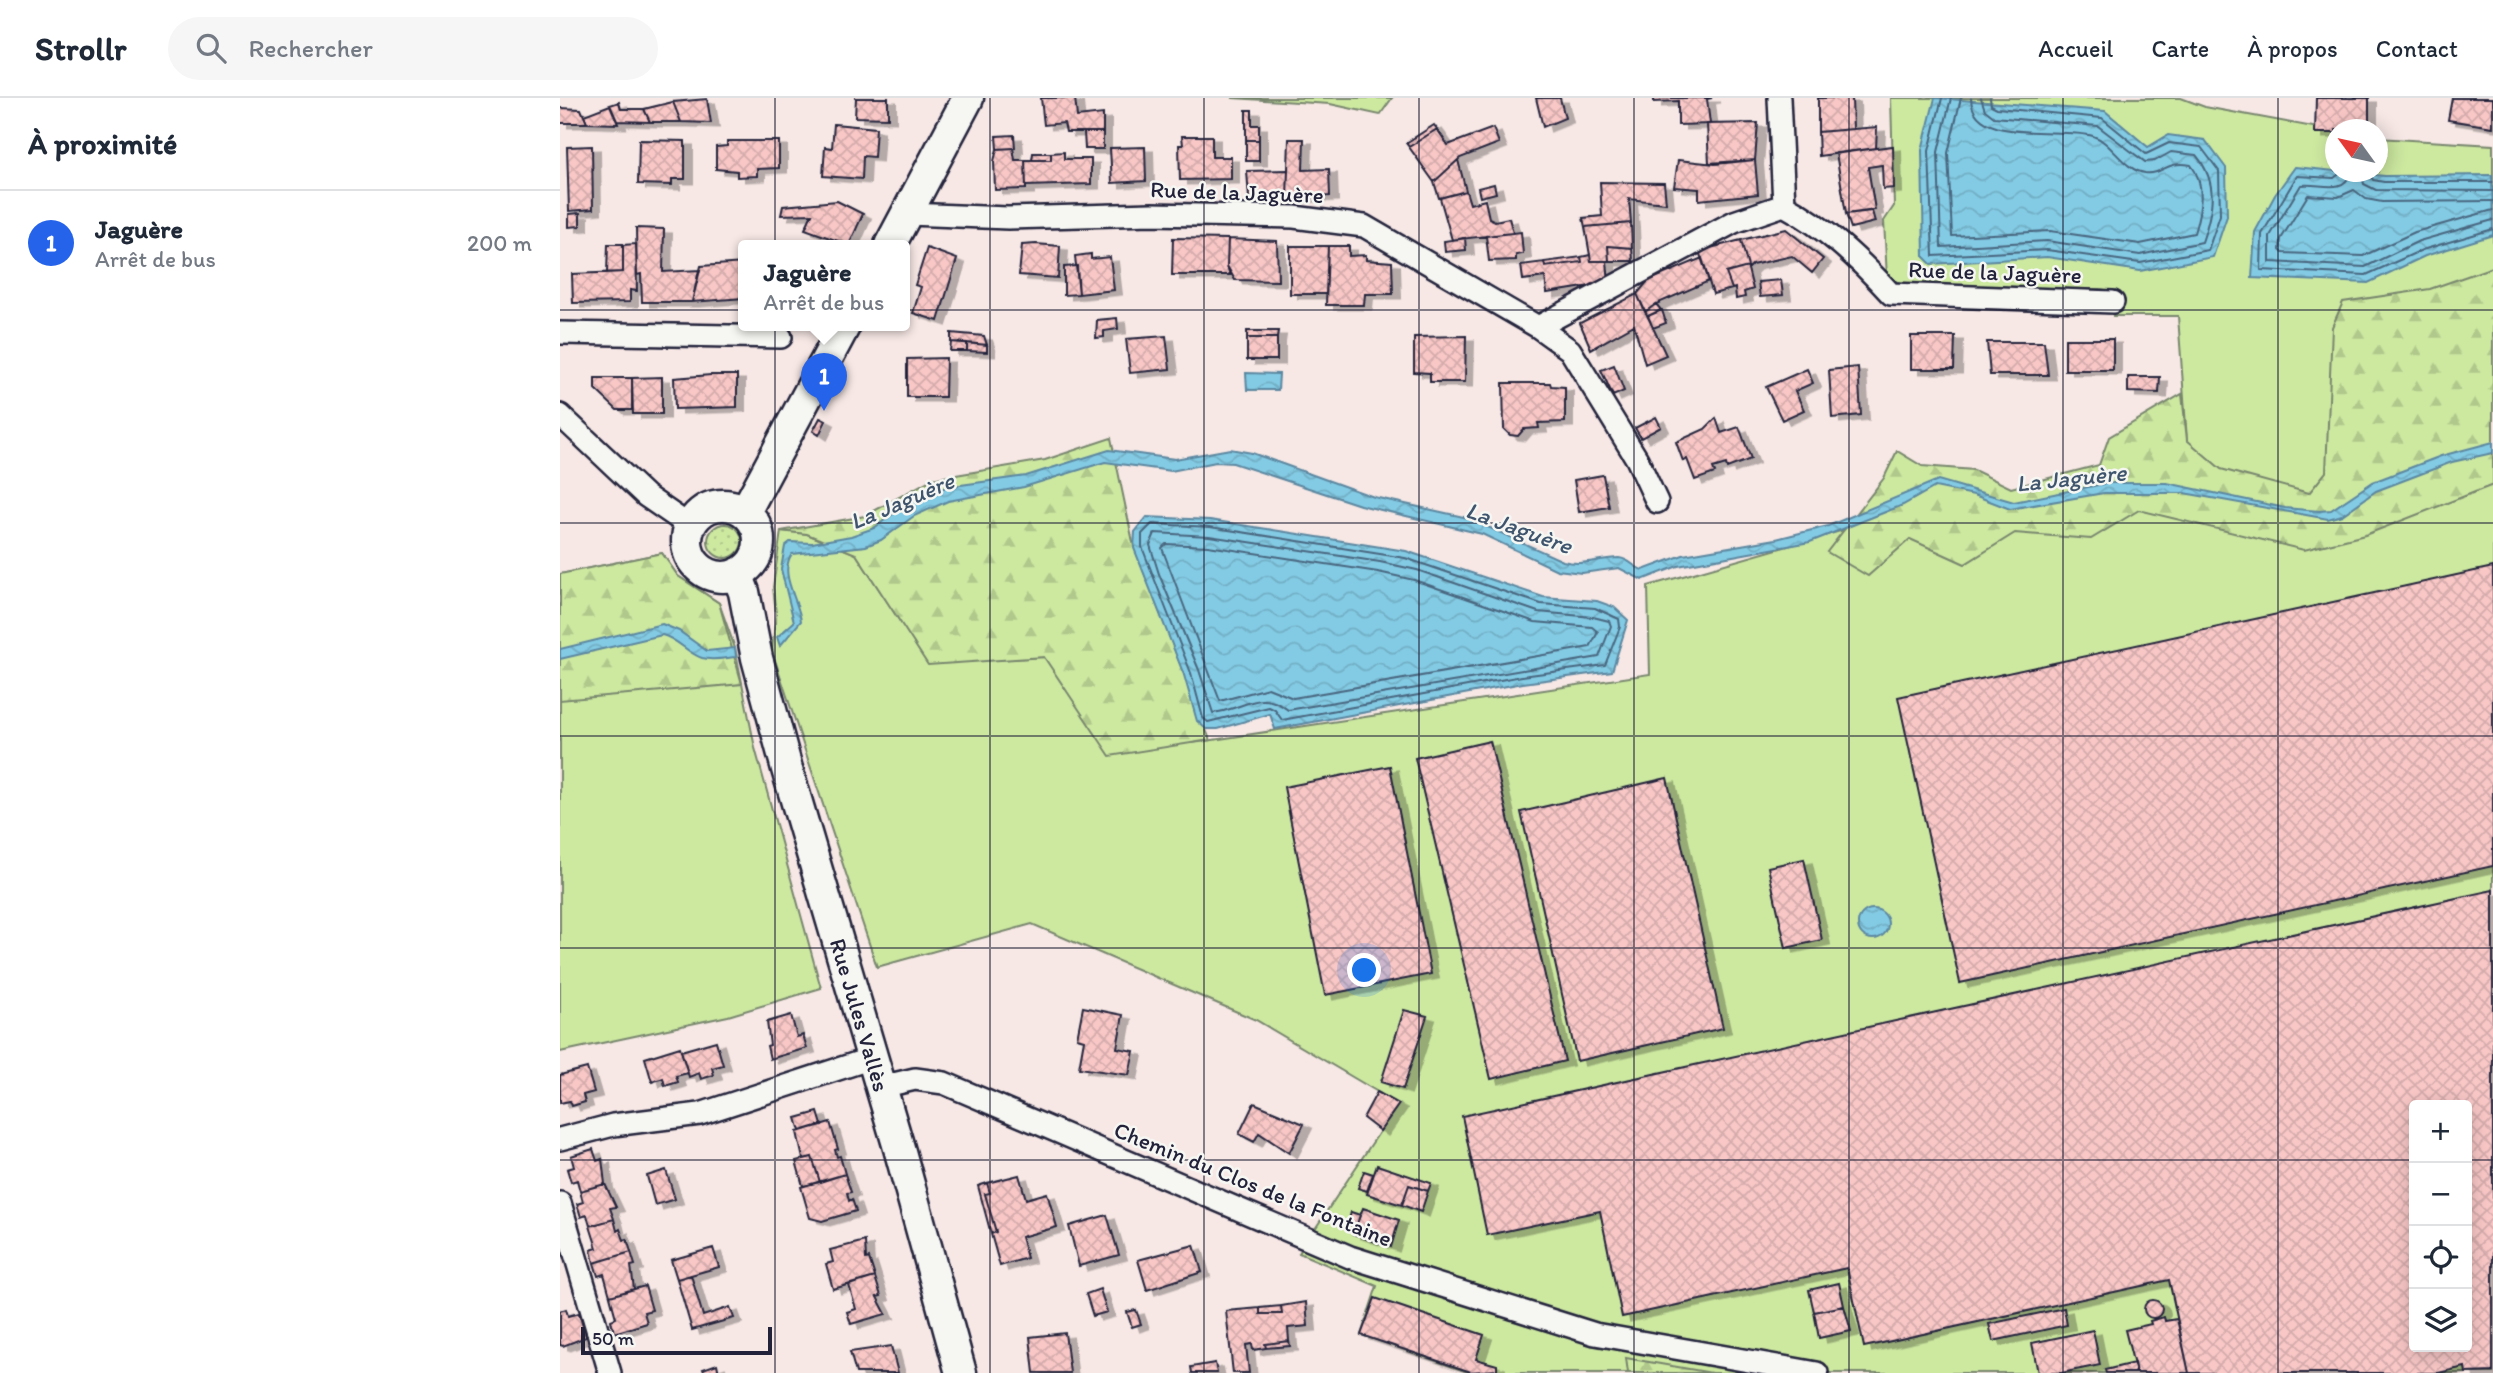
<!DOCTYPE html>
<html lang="fr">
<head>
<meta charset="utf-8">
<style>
	body { margin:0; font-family:Itim,sans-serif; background:#f6f6f7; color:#1f2937 }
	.controls { position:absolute; right:21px; bottom:21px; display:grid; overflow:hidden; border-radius:7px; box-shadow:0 4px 18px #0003 }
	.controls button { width:63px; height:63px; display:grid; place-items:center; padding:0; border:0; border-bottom:2px solid #e0e1e3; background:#fff; color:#1f2937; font:35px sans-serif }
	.compass { position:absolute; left:1765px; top:21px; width:63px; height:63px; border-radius:50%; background:#fff; box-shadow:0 4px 18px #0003; rotate:303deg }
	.scale { position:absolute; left:21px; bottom:18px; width:191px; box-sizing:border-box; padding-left:7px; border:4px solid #22223b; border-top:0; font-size:19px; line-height:24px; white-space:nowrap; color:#22223b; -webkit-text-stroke:5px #f6f6f2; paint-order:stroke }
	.you { position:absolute; left:805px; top:873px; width:24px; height:24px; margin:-18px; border:5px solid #fff; border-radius:50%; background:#1a73e8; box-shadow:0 0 0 10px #1a73e833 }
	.badge { display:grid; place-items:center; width:46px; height:46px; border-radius:50%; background:#2563eb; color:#fff; font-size:23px; font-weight:700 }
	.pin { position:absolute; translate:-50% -58px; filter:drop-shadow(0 2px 4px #0008) }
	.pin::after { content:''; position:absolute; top:37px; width:24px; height:21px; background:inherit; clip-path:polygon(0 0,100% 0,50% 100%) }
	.popup { position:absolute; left:178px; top:142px; width:172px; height:91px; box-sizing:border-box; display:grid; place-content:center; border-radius:7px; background:#fff; filter:drop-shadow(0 2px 5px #0005); font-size:23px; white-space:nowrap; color:#747a83 }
	.popup b { font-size:26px; color:#1f2937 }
	.popup::after { content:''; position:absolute; left:50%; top:100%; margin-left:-14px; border:14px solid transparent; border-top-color:#fff }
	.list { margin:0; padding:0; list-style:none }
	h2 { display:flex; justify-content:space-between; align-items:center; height:91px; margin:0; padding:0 28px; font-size:30px }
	h2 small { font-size:23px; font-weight:400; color:#747a83 }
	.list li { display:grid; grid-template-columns:46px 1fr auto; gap:21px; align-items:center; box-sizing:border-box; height:105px; padding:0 28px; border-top:2px solid #e0e1e3 }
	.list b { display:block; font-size:26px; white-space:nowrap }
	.list p { margin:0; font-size:23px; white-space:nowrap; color:#747a83 }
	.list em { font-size:23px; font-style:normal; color:#747a83 }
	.icon { flex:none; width:38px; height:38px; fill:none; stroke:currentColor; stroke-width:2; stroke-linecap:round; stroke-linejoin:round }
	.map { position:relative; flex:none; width:1933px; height:1275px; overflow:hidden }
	header { display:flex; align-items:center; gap:42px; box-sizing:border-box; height:98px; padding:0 35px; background:#fff; border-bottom:2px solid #e0e1e3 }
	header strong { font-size:33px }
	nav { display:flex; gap:38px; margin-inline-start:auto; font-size:24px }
	.search { width:490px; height:63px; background:#f6f6f7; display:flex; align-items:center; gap:18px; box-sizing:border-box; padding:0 24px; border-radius:38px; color:#747a83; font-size:26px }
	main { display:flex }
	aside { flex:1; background:#fff }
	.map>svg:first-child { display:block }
	.green { fill:#cde9a0; stroke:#78866e; stroke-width:2; fill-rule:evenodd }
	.forest { fill:url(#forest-firs); stroke:#78866e; stroke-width:2 }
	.garden { fill:url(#garden-dots); stroke:#78866e; stroke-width:2 }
	.water { fill:url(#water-waves); stroke:#5c87a0; stroke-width:2 }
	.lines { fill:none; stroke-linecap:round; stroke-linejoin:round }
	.shore { stroke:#49667f; stroke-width:2 }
	.building { fill:url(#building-cross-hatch); stroke:#22223b; stroke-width:2; fill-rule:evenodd; filter:url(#shadow) }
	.street-casing { stroke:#22223b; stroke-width:26 }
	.secondary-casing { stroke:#22223b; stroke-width:35 }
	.street { stroke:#f6f6f2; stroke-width:21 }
	.secondary { stroke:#f6f6f2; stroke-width:30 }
	.grid { fill:none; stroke:#22223b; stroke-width:2; stroke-opacity:0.55 }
	.labels { text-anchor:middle; stroke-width:5; stroke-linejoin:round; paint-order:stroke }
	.street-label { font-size:23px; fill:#22223b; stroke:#f6f6f2 }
	.water-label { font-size:24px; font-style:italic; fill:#3f556e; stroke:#f6f6f2 }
</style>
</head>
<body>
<header>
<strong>Strollr</strong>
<div class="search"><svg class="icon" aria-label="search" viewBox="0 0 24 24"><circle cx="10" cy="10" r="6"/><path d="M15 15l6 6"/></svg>Rechercher</div>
<nav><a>Accueil</a><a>Carte</a><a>À propos</a><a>Contact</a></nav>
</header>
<main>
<aside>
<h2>À proximité<small></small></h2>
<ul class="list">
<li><span class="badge">1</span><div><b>Jaguère</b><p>Arrêt de bus</p></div><em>200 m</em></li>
</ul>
</aside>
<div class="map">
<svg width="1933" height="1275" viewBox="0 0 1933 1275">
	<defs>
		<pattern id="forest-firs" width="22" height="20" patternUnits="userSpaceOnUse" patternTransform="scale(1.75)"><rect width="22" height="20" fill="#cde9a0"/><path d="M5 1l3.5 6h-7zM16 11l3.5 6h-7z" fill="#b0c88b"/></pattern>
		<pattern id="garden-dots" width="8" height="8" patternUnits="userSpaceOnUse" patternTransform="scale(1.75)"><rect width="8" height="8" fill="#cde9a0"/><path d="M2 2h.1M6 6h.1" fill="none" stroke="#b0c88b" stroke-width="1.8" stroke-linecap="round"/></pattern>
		<pattern id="water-waves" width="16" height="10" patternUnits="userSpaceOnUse" patternTransform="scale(1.75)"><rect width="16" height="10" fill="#83cbe4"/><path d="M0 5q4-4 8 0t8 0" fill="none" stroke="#71aec4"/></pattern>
		<pattern id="building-cross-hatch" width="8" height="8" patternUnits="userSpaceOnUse" patternTransform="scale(1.75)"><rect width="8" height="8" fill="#f8c7c6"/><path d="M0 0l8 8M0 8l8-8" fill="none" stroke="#d4abab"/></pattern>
		<filter id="shadow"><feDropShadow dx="8" dy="4.5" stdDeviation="0" flood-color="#0004"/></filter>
	</defs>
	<rect width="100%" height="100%" fill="#f7e8e5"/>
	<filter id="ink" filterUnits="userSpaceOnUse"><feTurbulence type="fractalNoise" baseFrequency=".0143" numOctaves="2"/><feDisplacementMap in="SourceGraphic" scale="14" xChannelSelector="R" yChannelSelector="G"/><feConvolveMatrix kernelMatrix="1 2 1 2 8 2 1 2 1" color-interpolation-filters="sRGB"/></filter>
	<g filter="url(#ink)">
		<path class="green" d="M672,0H832L820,17L770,6Z
			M1331,0H1621L1645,9L1775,33L1776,74H1818V40L1933,47V339L1788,397L1660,391L1627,342L1618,218H1553L1552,193L1540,191H1358L1327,180L1324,123L1334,108Z
			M1933,371V1275H911L801,1237L817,1188L739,1155L838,1006L696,922L472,826L317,869L212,553L216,516L213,489L221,433L247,436L296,456L368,566L484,559L633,645L1090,576L1088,488L1354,412L1588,402L1773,430ZM1854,1007H1907V1249H1854Z
			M102,455L118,478L159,505L175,550L195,650L261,890L168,918L0,954V476Z"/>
		<path class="forest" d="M1933,169V387L1805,437L1744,452L1579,412L1531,441L1455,435L1405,466L1350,441L1308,478L1267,454L1324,380L1337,353L1362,368L1414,372L1451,390L1539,367L1549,339L1622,296L1627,342L1661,371L1749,395L1766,374L1772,229L1783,204L1870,191Z
			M551,340L574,449L650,642L550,658L484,559L368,567L296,456L247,436L221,433L305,418L372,381L485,362Z
			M102,455L118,478L159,505L182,586L0,602V476Z
			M1066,1260L1152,1275H1068Z"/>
		<path class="garden" d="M148 443a17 17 0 1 1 34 0a17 17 0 1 1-34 0Z"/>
		<path class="water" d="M1375,0L1545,13L1588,49L1608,37L1645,42L1666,70L1667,118L1653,159L1580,173L1487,159L1371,166L1364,159L1362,52Z
			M1735,69L1825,78L1932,77L1933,137L1865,158L1808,185L1692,180L1695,134L1715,97Z
			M686,275L719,276L718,292H687Z
			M1933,344V355L1892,364L1816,393L1782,417L1768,421L1624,395H1544L1450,411L1414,397L1375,389L1343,407L1250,444L1118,468L1082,482L1059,470L1022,475L997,472L922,436L800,407L673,365L656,364L611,373L545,364L464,389L388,403L354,418L321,442L306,448L232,456C218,475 239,503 241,523L220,548L217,539L234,524L221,471L225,448L230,444L252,445L291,438L314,430L350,403L386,389L466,378L549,352L615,361L670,351L692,355L814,399L908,420L1003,463C1023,469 1039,460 1059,460C1070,461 1074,470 1083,472L1123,457L1216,441L1268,428L1378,382L1454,404L1548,385H1607L1725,410L1759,413L1771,412L1813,384L1881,358Z
			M587,419L650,422L846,453L983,499L1037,503L1054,509L1068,522L1052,573L963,585L715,631L710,616L658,631H646L637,623L624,577L574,450L575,434Z
			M102,526L119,533L147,553L175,550L176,559C165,560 153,563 142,560C127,555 118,541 102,537L0,561V551Z
			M1298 826a15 15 0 1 1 30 0a15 15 0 1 1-30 0Z"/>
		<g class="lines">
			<path class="shore" d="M1382,0L1369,53L1373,158L1487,152L1580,165L1648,152L1660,117L1659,73L1641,49L1609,45L1586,56L1542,20L1437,10L1431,7L1430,0
				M1391,0L1378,54L1381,149L1487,143L1580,157L1642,144C1653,112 1659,85 1636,57L1611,54L1595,63L1585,64L1538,28L1434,19L1425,12L1421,0
				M1401,0L1388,55L1392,138L1490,133L1580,146L1634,135C1641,112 1646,86 1631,67C1605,62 1604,77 1585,75C1563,72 1552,44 1533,38C1501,28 1412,48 1411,0
				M1782,74L1774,80L1737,78L1702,136L1701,172L1806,177L1862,152L1933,131
				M1791,74C1784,98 1759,84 1741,87L1710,138V164L1805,169L1859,143L1933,122
				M1801,74L1804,86L1816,92L1933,93
				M1809,74L1813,82L1824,84H1933
				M1933,103L1822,104L1806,101L1794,92L1778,99L1748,97L1721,141L1720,152L1723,155L1803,158L1855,134L1933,112
				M592,426L650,429L845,460L981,506L1035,510L1059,521L1060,529L1045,567L962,578L722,622L715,612L709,609L648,624L643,620L631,575L582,449V436Z
				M595,435L649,438L820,464L857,472L978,514L1033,519L1049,523L1051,528L1039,559L728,612C700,590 685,611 653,615L639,572L599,476L590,447Z
				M606,446L648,448L818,474L854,482L975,524L1032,529L1038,534L1030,549L733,600L708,590L660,603L602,450Z"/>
		</g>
		<path class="building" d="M296,0H328V20L295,19Z
			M481,0H515L517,19L543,16V34H506L504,25L484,27Z
			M976,0H1000L1005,20L983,29Z
			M1094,0H1152L1147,1L1150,26L1118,27V3L1094,4Z
			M1258,0H1292L1293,31L1258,34Z
			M1756,0H1809V32H1776V35H1755Z
			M1892,0H1933V29L1888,22Z
			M147,1L151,25L121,24L113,4Z
			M59,4L61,11H84L90,24L57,23L50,7Z
			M113,4L121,24H90L84,11Z
			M50,7L58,26L27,25L24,17Z
			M0,10L21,11L27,25H0Z
			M686,12H692V27H699V42H686Z
			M1198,25L1195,62L1149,65L1147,26Z
			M274,26L316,30L314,59L303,58L302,81L263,78L265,49L272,50Z
			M874,27L877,31L849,49L846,45Z
			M1317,29L1316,50L1259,58L1258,34Z
			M933,30L939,45L900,60L874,84L849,49L877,31L888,47Z
			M524,34H543V51H525Z
			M454,37L455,50L437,51L436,38Z
			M622,38H652V59H671V81L620,82L619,47H623Z
			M729,41H744L743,72L769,71L770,98L727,100Z
			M79,42L125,43V81H112V87L78,86Z
			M686,42H699V63H686Z
			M167,43H219V70L197,71V78L177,79V73L156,71V49L167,48Z
			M32,48L33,111L9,113L7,49Z
			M1333,48L1334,90L1323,91L1322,67L1308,69L1315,112L1286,116L1276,55Z
			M585,49L586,83L552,85L550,50Z
			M453,50L455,62H465L466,91L435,92L434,63L437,51Z
			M504,54V61H531V86L466,88L465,62H491V55Z
			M473,55H491V62H472Z
			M898,62L906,93L879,100L874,84Z
			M1118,62L1155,66L1195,62L1198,96L1139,102V91L1114,89Z
			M728,72L727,100H689L687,73Z
			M1040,84L1104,85L1106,105L1069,101L1071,125L1025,129L1023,120L1042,118Z
			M934,86L936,95L920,99L918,90Z
			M906,93L910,106L925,102L929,120L935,123L949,120L953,135L892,142L880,100Z
			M277,103L303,116L289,147L245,131L252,116L221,117L223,108Z
			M1312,113L1315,124L1291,130L1286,116Z
			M20,115V128L9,129V116Z
			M1071,125L1072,150L1048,148L1049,163H1031L1025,129Z
			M76,130L104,131L103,174L139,172L132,204H82L81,176L77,177Z
			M1226,131L1263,161L1252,175L1232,158L1192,167L1188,171L1193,191L1184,194L1185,199L1176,201L1175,190L1172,191L1166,175L1188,169L1181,142Z
			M961,134L963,156L956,157V162L929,163L926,138Z
			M613,140L668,141L667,168L670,177H612Z
			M905,140L906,152L885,154L884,143Z
			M668,141L717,143L718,183L675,182L667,168Z
			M1181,142L1188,169L1166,175L1172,191L1153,196L1139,153Z
			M48,146H63V174L47,175Z
			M76,146L77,193L70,192V204L13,205L12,176L63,174V147Z
			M476,146L500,148L498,180L459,177L462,147Z
			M730,148H768L766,196H730Z
			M768,148H789V158L806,157V162L832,164L833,196H805L804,207H766Z
			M1048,148L1072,150L1073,163H1049Z
			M367,150L397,161L378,223L353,215L361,189L355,187Z
			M531,156V161L550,159L554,192L519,196L515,158Z
			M1030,157L1031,163H1047L1049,185L987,195L985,179L963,182L961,167L984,164L985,169L1022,164L1021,159Z
			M1021,159L1022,164L985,169L984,164Z
			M1142,160L1149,183L1096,206L1085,214L1077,196L1088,183Z
			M184,165V200L132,204L141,168Z
			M517,168L519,196L504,197V169Z
			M1221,182L1223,197L1200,199L1198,184Z
			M1077,196L1106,257L1085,266L1074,227L1031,251L1020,225Z
			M1096,206L1101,212L1088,218L1085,214Z
			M1102,212L1106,225L1093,230L1088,218Z
			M557,220L558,231L544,233V239L536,240L537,222Z
			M687,233H718L717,240H687Z
			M391,235L424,238L427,247L391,244Z
			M606,238L610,271L570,275L566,241Z
			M906,238L905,284H870V275L854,274V239Z
			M1351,238H1395L1394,271H1351Z
			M687,240H717V262H687Z
			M1505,241H1553V272H1505Z
			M391,244L407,245V253H390Z
			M1427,244H1484L1488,277H1430Z
			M407,245L427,247V254L407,253Z
			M386,260L385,299H347V261Z
			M1054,267L1064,293L1053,298L1041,272Z
			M1298,269L1301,317L1272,320L1269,272Z
			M1247,271L1253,285L1235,293L1244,312L1222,322L1206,289Z
			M151,277H177V309L115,311L114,280Z
			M102,279V316H73L72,280Z
			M1568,279H1600L1599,295L1568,294Z
			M35,280H72V312H57L35,291Z
			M943,285H990L991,288L1005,289V324L978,325L979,330L964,331L958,338L950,337L944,331Z
			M1096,319L1101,329L1081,340L1075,330Z
			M260,320L266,323L259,337L253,333Z
			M1156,320L1161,335L1179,329L1191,361L1167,370L1166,366L1153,370L1155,375L1135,382L1127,361L1123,363L1116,344L1145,331Z
			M1043,377L1049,409L1019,414L1014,382Z
			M1933,469V768L1400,885L1338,599Z
			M930,643L1005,963L931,981L855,660Z
			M830,668L871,876L765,897L724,689Z
			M1107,680L1163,930L1017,963L961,714Z
			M1244,761L1262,842L1226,850L1208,769Z
			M1933,792V1274L1906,1275L1905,1269L1878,1275H1629L1609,1182L1304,1249L1287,1170L1062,1219L1040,1113L927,1137L902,1018ZM1854,1007H1907V1249H1854Z
			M523,909L563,917L557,950L574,953L569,977L519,970L524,942L517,940Z
			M844,912L867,918L843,991L821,984Z
			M231,917L237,939L243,937L247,950L210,961L207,948L210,947L207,924Z
			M156,943L163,967L152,970L154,977L141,981L139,975L129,979L121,953Z
			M120,949L128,975L116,978L118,984L105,988L103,980L92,984L85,960Z
			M27,970L34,994L23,997L25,1004L12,1008L10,1003L0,1005V977Z
			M817,994L839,1006L820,1033L803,1020Z
			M694,1005L744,1026L729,1055L699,1035L694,1044L679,1036Z
			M258,1014L262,1027L240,1033L236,1020Z
			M270,1024L278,1051L275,1052L277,1059L280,1058L285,1076L260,1084L252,1059L243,1061L237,1034Z
			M33,1051L37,1063L42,1061L45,1086L20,1093L17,1082L11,1084L7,1071L14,1069L11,1058Z
			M252,1059L260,1084L243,1088L236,1063Z
			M817,1067L871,1085L868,1093L849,1087L842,1107L807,1096Z
			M106,1072L115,1101L95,1107L87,1078Z
			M804,1073L813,1076L807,1093L798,1090Z
			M285,1076L291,1094L287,1095L289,1103L292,1101L296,1113L262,1123L250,1120L241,1089Z
			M459,1077L466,1101L487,1095L497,1129L461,1139L467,1160L440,1168L431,1136L436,1134L425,1096L430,1095L427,1085Z
			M427,1085L430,1095L425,1096L436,1134L431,1136L418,1088Z
			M45,1086L56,1109L50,1110L54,1121L30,1128L27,1117L21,1119L17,1106L23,1104L20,1093Z
			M849,1087L868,1093L861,1114L842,1107Z
			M803,1110L839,1122L831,1149L793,1136Z
			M791,1114L800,1117L796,1129L788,1126Z
			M547,1117L559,1157L519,1168L509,1128Z
			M54,1121L57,1133L60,1131L64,1142L67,1141L71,1154L34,1165L31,1152L37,1150L30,1128Z
			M305,1143L306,1161L309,1160L315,1179L273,1191L266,1166L273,1164L270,1152Z
			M634,1147L642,1174L587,1192L578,1162Z
			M153,1150L159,1169L117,1181L111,1162Z
			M71,1154L75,1167L71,1168L74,1191L50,1198L44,1176L38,1178L34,1165Z
			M131,1177L143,1218L170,1209L174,1220L132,1232L117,1181Z
			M315,1179L321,1198L317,1199L326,1216L291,1226L287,1214L296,1211L289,1187Z
			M1279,1185L1284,1208L1254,1214L1249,1192Z
			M85,1188L92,1212L84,1214L87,1225L54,1235L51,1222L56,1220L50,1198Z
			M540,1191L547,1214L533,1218L526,1196Z
			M815,1200L924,1237L916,1261L937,1267V1272L911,1274L801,1237Z
			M1584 1211a9 9 0 1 1 18 0a9 9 0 1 1-18 0Z
			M746,1204L748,1228L728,1230L729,1243L705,1246L706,1250L693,1252L692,1246L686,1247L689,1275H673L666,1213L700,1210V1216H722L721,1208Z
			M721,1208L722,1216H700V1210Z
			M1284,1208L1291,1233L1259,1240L1254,1214Z
			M1504,1210L1507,1227L1433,1243L1429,1226Z
			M6,1211L8,1218L19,1215L26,1239L3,1248L0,1247V1213Z
			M576,1212L581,1226L572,1229L567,1214Z
			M1604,1219L1605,1223L1617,1221L1629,1275H1576L1565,1232L1591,1226L1590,1223Z
			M1533,1232L1540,1267L1501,1275H1478L1472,1245Z
			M505,1235L510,1275H474L470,1239Z
			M729,1243L730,1248L706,1250L705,1246Z
			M331,1248L338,1275H296L290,1254Z
			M655,1265L657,1275H632L631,1269Z
			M1574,1265L1576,1275H1546L1545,1272Z
			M157,1266L159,1275H145L143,1271Z"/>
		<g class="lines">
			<defs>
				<path id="street" d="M1219,0L1224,107
					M348,116L448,120L592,116L734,119L804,128L978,229L1174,124L1224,107C1265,129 1299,161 1331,196L1553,204
					M978,229L1010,252L1077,361L1097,404
					M0,235L221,239
					M0,317L86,398L131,429
					M321,989L355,981L384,985L790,1159L1035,1236L1257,1275
					M0,1041L53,1027L140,1016L312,960
					M0,1105L50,1275"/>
				<g id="secondary">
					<path d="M330,147L408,0"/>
					<circle cx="163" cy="443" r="36"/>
					<path d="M185,414L285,227"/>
					<path id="s1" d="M177,476L184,494L197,560L227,671L339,1050L401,1275"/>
				</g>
			</defs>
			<use href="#street" class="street-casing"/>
			<use href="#secondary" class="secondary-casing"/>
			<use href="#street" class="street"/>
			<use href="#secondary" class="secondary"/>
		</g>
	</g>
	<path class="grid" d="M215,0V1275M430,0V1275M644,0V1275M859,0V1275M1074,0V1275M1289,0V1275M1503,0V1275M1718,0V1275M0,212H1933M0,425H1933M0,638H1933M0,850H1933M0,1062H1854M1907,1062H1933"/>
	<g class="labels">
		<g class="street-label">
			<text transform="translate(677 94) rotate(2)" y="8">Rue de la Jaguère</text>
			<text transform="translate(1435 174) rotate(2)" y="8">Rue de la Jaguère</text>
			<text dy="8" stroke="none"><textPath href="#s1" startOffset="458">Rue Jules Vallès</textPath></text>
			<text transform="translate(693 1086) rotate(22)" y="8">Chemin du Clos de la Fontaine</text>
		</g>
		<g class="water-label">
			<text transform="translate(1511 380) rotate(-6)" y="8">La Jaguère</text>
			<text transform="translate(342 403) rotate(-23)" y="8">La Jaguère</text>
			<text transform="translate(959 430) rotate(20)" y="8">La Jaguère</text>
		</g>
	</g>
</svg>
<div class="controls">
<button>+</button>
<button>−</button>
<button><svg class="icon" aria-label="locate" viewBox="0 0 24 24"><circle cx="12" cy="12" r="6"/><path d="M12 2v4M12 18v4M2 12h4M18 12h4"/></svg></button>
<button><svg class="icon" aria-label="layers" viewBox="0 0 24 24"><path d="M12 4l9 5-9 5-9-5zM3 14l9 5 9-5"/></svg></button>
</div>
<svg class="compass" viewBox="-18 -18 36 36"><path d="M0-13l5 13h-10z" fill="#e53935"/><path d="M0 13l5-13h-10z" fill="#747a83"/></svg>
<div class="scale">50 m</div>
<div class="you"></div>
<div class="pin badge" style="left:264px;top:313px">1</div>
<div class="popup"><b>Jaguère</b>Arrêt de bus</div>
</div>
</main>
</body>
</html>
